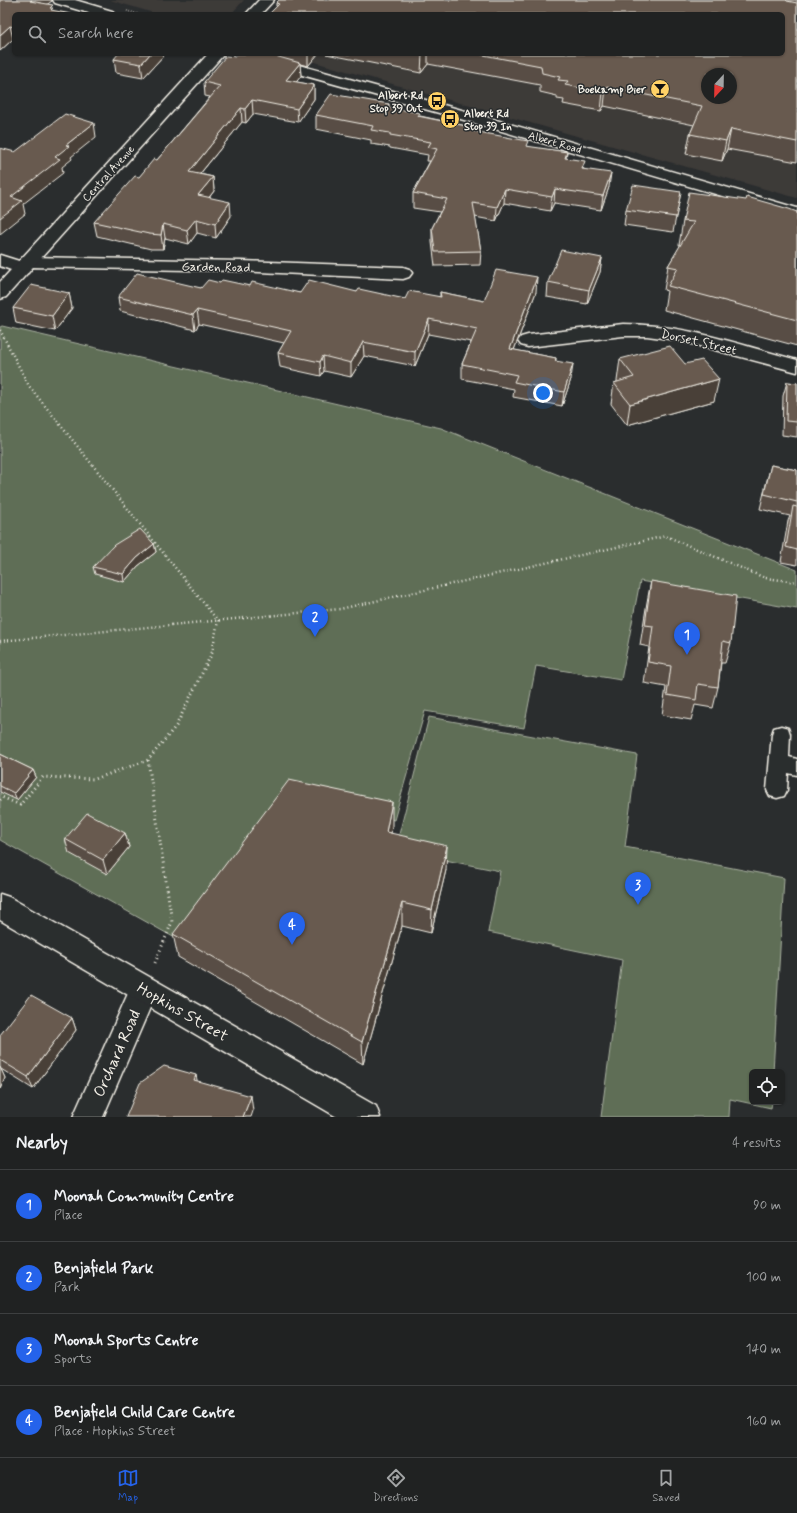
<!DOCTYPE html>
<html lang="en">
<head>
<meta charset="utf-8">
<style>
	body { margin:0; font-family:Mynerve,sans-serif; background:#282a2a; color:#f1f3f6 }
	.controls { position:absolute; right:12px; bottom:12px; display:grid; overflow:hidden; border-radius:6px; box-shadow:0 1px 3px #0004 }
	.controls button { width:36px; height:36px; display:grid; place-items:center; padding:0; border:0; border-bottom:1px solid #3d3f40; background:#202222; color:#f1f3f6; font:20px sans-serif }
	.compass { position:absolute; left:701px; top:68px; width:36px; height:36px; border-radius:50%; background:#202222; box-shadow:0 1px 3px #0004; rotate:202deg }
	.you { position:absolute; left:543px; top:393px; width:14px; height:14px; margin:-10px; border:3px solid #fff; border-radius:50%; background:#1a73e8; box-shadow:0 0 0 6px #1a73e833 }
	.badge { display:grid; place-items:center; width:26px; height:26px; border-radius:50%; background:#2563eb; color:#fff; font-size:13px; font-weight:700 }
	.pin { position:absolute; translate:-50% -33px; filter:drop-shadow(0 1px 2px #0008) }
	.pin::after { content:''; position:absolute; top:21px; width:14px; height:12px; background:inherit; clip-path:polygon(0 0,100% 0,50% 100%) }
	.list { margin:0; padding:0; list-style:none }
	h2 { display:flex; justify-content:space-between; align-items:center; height:52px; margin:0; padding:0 16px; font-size:17px }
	h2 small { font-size:13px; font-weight:400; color:#a2a4a5 }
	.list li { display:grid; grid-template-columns:26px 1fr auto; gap:12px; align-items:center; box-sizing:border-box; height:72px; padding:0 16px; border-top:1px solid #3d3f40 }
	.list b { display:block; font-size:15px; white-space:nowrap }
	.list p { margin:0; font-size:13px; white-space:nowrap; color:#a2a4a5 }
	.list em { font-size:13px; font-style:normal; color:#a2a4a5 }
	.icon { flex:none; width:22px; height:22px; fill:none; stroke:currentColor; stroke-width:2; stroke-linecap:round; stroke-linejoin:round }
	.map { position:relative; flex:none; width:797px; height:1117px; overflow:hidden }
	.search { position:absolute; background:#202222; box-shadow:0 1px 3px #0004; left:12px; right:12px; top:12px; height:44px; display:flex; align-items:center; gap:10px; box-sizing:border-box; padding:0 14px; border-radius:6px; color:#a2a4a5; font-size:15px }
	.sheet { height:340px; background:#202222 }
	nav { display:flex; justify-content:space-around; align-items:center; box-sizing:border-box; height:56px; border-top:1px solid #3d3f40; background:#202222; font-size:11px; color:#a2a4a5 }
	nav a { display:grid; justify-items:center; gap:2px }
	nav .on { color:#2563eb }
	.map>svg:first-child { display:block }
	.built { fill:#3d3a38 }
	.green { fill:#5e6e57; stroke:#a9b0a0 }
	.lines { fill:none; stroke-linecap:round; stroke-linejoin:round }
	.service-casing { stroke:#f4f1e8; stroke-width:3 }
	.minor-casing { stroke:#f4f1e8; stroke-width:3 }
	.tertiary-casing { stroke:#f4f1e8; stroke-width:3 }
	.path-far2 { stroke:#f4f1e8; stroke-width:2; stroke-dasharray:0.5 2; stroke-linecap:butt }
	.path-far1 { stroke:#f4f1e8; stroke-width:2.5; stroke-dasharray:1 3; stroke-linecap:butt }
	.path { stroke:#f4f1e8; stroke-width:3; stroke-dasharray:1 3.5; stroke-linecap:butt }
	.service { fill:#2a2d2e; fill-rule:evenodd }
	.minor { fill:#2a2d2e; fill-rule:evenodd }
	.tertiary { fill:#2a2d2e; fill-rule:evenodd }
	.wall { fill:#594d44; stroke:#f4f1e8 }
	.shaded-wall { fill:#493f37; stroke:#f4f1e8 }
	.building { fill:#685a4f; stroke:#f4f1e8; fill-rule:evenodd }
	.labels { text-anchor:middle; stroke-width:3; stroke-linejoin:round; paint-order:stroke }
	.far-poi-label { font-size:11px; font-weight:bold; fill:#f4f1e8; stroke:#2a2d2e; text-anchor:end }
	.far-street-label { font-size:11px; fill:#f4f1e8; stroke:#2a2d2e }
	.street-label { font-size:13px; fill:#f4f1e8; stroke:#2a2d2e }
	.near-street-label { font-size:16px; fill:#f4f1e8; stroke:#2a2d2e }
</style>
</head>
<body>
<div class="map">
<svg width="797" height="1117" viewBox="0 0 797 1117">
	<rect width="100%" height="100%" fill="#2a2d2e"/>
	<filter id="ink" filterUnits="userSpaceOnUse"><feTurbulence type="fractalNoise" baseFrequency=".025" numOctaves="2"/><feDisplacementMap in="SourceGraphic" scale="8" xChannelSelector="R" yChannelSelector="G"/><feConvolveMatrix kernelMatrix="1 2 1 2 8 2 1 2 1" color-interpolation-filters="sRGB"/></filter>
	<g filter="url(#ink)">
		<path class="built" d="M110,0H244L231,14H157Z
			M286,54H630L707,98H797V198Z"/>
		<path class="green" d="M2,326L441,428L797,570V609L640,581L621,680L536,666L524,728L425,711L394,820L291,798L184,943L0,840V327Z
			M429,717L637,755L625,847L784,878L773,1072H752V1102H772L771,1108L730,1099L729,1117H601L622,960L488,932L500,871L395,850Z"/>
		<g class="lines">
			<defs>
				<path id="service" d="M781,726L788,728L790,734L789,757L797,759V775L788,773L787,790L784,796L777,798L770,796L767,790L772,734L774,728Z"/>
				<path id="minor" d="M259,0H274L261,14H246Z
					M0,255L19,261L22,258L28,257L241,261L403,267L409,269L412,273L409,277L403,279L241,271L30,267L31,269L28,273L22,274L0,266Z
					M623,324C683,324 740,345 797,360V372L677,340L647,336H623L528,347L521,345L518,341L521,337L528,335Z
					M144,976L154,980L158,989L103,1117H73L134,980Z"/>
				<path id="tertiary" d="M53,0H75L112,11L114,14H92L55,3Z
					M208,54H224L6,297L0,299V282Z
					M234,54H259L469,112L797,208V218L457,118L237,57Z
					M0,894L9,897L376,1106L380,1117H337L0,920Z"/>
			</defs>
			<use href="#service" class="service-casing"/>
			<use href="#minor" class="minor-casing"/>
			<use href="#tertiary" class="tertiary-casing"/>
			<path class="path-far2" d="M127,11L138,14"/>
			<path class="path-far1" d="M0,330L29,386L218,621L212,652
				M0,641L340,609L666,536L765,578L797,582"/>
			<path class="path" d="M0,800L2,797L20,805L43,777L95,779L148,760
				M155,963L172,922L148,760L176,726L213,651"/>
			<use href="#service" class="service"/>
			<use href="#minor" class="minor"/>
			<use href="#tertiary" class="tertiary"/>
		</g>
		<path class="wall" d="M0,0H52V1L14,14V39H13L0,51Z
			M279,0H797V162L727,149L722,161L686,154L690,134L694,125L604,106L601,111L563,104L564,100L557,99V96L540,92V85L428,64L421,73L326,54H783L276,6V3Z
			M238,54H318L308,66L300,64L301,76L296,82L314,85V99L298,122L253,114L246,123L242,122L200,174L213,177L214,191L209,198L231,216L216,238L197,233L189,244L165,238L163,249H151L97,236L94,222L139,177L157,160L210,97L205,96L204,82L235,57Z
			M164,55L143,78L116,73L114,59Z
			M389,104V107L420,116L476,128V132L528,147L567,152L566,158L584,169L609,187L601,210L554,203L550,211L504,203L496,221L475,217L481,251L480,265L435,266L432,242V228L440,212L413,208V193L430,161H427L428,155L390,148V147L371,144V140L316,129V115Z
			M681,192L673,232L624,225L626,210Z
			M797,212V346L664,310L667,291L664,290L668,266L681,245H679L683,221Z
			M602,258L600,272L587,304L547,297L548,282Z
			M220,283L250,286L300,293L357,292L405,299L440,297V292L484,301L536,292L514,350L556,358V362L571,379L562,406L513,397L514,389L462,379V364L471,342L428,334L415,366L364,356L351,377L324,371L321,376L280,367L278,353L284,343L199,324L195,330L120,311L118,297L201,288Z
			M69,293L72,308L55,331L16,323L13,308Z
			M620,359L714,401L627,425L611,404L614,383L617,382V381Z
			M787,382L797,383V437L782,435L783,396Z
			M771,465L797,470V565L781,562L788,521L790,516L760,509L767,480Z
			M154,544L156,552L138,566L124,582L95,574L93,567Z
			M651,581L731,643L725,663H721L718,687L713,708L695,705L691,720L662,715L666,687L644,683L649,647L640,645L647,602Z
			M0,754L33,770L36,777L17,800L0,792Z
			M392,827L391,833L446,870L431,933L402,926L363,1064L178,957L173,934Z
			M125,833L129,847L107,874L69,853L65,839Z
			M72,1018L76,1030L33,1089L1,1069L5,1078L0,1089V1035Z"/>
		<path class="shaded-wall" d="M32,0H52V1L33,14L30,1Z
			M10,26L13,39L0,51V35Z
			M150,54H164V55L143,78L141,64Z
			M308,54H318L308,66Z
			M422,54H428V64L421,73Z
			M300,63L301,76L287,94L286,80Z
			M314,85V99L298,122L297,109Z
			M606,87L604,106L601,111L603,92Z
			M252,100L253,114L246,123L245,109Z
			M241,108L242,122L190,186L189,172Z
			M94,123L96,137L71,157L72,159L62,167L63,173L23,204L25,214L0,234V218L11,197L55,157L66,145Z
			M731,129L727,149L722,161L726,141Z
			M611,173L609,187L601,210L603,196Z
			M213,177L214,191L200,209L198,195Z
			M505,189L504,203L496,221L497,207Z
			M555,189L554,203L550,211L552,197Z
			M230,202L231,216L216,238L215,224Z
			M196,219L197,233L189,244L187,230Z
			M163,224L165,238L163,249L161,235Z
			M602,258L600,272L587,304L589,290Z
			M537,277L536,292L509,363L510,349Z
			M69,293L72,308L55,331L52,316Z
			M197,310L199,324L195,330L193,315Z
			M429,319L428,334L415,366V352Z
			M363,342L364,356L351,377V363Z
			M323,356L324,371L321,376L320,362Z
			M573,364L571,379L562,406L564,392Z
			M719,379L714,401L627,425L630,404Z
			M154,544L156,552L138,566L124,582L123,574L137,558Z
			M33,770L36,777L17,800L14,793Z
			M392,802V827L386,856V832Z
			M125,833L129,847L107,874L103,860Z
			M447,846L446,870L431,933L432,910Z
			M402,903V926L363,1064L362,1042Z
			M72,1018L76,1030L33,1089L28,1077Z
			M0,1067L5,1078L0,1089Z
			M196,1075L199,1090L194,1080Z
			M251,1096L253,1111L251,1117H243Z"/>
		<path class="building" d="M0,0H32L30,1L53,5L50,8H53L51,10L71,14H14V27L10,26L0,35Z
			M279,0H786L787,1L797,3V142L731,129L726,141L690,134L702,106L606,87L603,92L565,85L568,81L558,80L560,77L542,73L541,66L478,54H783V14H269L279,4L276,3ZM707,74H731V98H707Z
			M118,54H150L141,64L114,59Z
			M238,54H268L300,63L286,80L314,85L297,109L252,100L245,109L241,108L189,172L213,177L198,195L230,202L215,224L196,219L187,230L163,224L161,235L149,234L94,222L135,176L139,177L154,159L157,160L220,86L204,82L226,56L235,57Z
			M331,94L389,104L387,107L420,113L418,116L476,128L473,131L528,141L526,146L567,152L565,158L585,161L582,169L611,173L603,196L555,189L552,197L505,189L497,207L473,203L481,251L435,252L432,228L447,199L413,193L437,149L428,147L431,142L390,135V133L371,130L373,126L316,115Z
			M65,114L94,123L66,145L69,146L55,157L60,159L11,197L22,201L0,218V148L15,152Z
			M633,185L681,192L676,217L626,210Z
			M689,192L746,200L747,197L789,209L797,212V320L668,286L678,268L668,266L694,222L683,221Z
			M561,250L602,258L589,290L548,282Z
			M496,270L537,277L510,349L556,358L555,361L573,364L564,392L514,382L517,375L462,364L477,329L429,319L415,352L363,342L351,363L323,356L320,362L278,353L291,331L197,310L193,315L118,297L137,273L201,288L208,280L220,283L222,280L250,286L252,282L300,293L309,280L357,292L359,289L405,299L409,291L441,297L440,292L484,301Z
			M31,285L69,293L52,316L13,308Z
			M670,346L685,364L702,360L719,379L630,404L614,383L634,377L620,359Z
			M787,382L797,383V422L786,421Z
			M771,465L797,470V502L764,494Z
			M793,506L797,507V550L786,547Z
			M140,529L154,544L137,558L123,574L93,567L114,545Z
			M651,581L736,596L731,643L723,641L718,687L698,684L696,700L667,695L671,666L648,662L653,626L645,625Z
			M0,754L33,770L14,793L0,786Z
			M289,780L392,802L386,832L447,846L432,910L402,903L362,1042L173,934Z
			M87,813L125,833L103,860L65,839Z
			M31,995L72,1018L28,1077L0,1060V1035Z
			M164,1066L196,1075L194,1080L251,1096L243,1117H126L140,1083Z"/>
	</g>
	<defs>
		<symbol id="bar-disc" viewBox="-11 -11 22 22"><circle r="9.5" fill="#ffd166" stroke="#2a2d2e"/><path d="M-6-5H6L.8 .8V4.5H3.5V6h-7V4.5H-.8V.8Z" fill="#111"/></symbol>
		<symbol id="bus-disc" viewBox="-11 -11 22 22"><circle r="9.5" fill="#ffd166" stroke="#2a2d2e"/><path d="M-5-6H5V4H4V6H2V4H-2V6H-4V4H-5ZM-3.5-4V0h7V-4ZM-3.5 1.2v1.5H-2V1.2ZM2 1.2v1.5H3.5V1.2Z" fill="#111"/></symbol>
	</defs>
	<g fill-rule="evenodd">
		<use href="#bar-disc" x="649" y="78" width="22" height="22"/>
		<use href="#bus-disc" x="426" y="90" width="22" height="22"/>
		<use href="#bus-disc" x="439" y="108" width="22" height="22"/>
	</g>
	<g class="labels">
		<g class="far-poi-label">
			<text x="646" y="93">Boekamp Bier</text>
			<text x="423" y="99">Albert Rd<tspan x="423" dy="13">Stop 39 Out</tspan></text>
			<text x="464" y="117" text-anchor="start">Albert Rd<tspan x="464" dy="13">Stop 39 In</tspan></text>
		</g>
		<g class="far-street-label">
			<text transform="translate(555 142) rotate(16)" y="4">Albert Road</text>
			<text transform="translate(108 173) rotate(-48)" y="4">Central Avenue</text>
		</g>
		<g class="street-label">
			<text transform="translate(216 266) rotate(1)" y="5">Garden Road</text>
			<text transform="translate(699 341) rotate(13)" y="5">Dorset Street</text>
		</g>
		<g class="near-street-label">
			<text transform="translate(183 1011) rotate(30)" y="6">Hopkins Street</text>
			<text transform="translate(116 1053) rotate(-66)" y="6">Orchard Road</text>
		</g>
	</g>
</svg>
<div class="controls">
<button><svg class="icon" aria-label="locate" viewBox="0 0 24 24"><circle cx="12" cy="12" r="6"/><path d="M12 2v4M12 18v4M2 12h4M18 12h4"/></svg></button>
</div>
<svg class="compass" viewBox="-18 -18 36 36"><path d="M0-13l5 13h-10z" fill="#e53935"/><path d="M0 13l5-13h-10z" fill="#a2a4a5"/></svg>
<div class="you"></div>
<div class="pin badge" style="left:687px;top:655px">1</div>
<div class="pin badge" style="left:315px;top:637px">2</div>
<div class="pin badge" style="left:638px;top:905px">3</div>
<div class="pin badge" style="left:292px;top:945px">4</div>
<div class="search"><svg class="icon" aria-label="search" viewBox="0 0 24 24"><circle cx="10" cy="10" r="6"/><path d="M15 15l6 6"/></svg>Search here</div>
</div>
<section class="sheet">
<h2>Nearby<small>4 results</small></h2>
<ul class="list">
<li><span class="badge">1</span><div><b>Moonah Community Centre</b><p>Place</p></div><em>90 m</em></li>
<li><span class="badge">2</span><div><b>Benjafield Park</b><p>Park</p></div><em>100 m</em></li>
<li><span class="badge">3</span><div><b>Moonah Sports Centre</b><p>Sports</p></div><em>140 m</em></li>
<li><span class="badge">4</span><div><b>Benjafield Child Care Centre</b><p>Place · Hopkins Street</p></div><em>160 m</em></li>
</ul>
</section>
<nav>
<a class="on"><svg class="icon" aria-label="map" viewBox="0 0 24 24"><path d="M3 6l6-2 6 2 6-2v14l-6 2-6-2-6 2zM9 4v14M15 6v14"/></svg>Map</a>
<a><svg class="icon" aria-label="directions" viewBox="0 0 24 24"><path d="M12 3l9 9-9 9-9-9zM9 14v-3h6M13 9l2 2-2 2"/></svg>Directions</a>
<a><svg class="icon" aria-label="saved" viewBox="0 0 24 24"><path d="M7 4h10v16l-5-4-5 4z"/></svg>Saved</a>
</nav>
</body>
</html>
